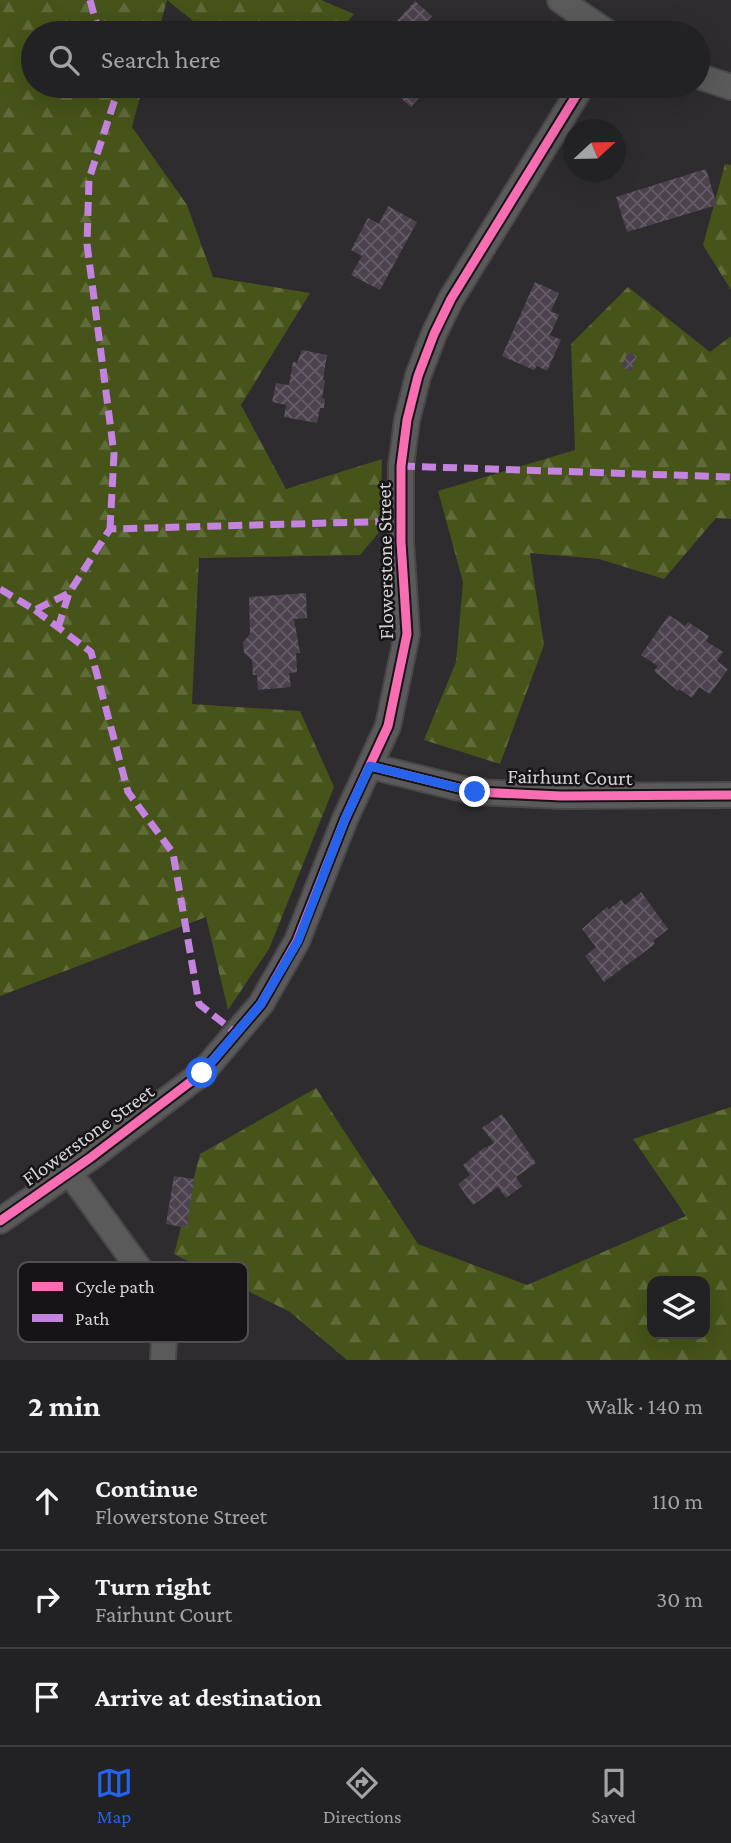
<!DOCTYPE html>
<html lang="en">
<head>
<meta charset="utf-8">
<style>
	body { margin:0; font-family:"Crimson Pro",serif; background:#2e2e30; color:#f1f3f6 }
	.controls { position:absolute; right:21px; bottom:21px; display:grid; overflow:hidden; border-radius:14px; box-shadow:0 7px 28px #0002 }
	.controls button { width:63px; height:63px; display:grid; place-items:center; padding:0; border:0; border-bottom:2px solid #3f3e41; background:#222123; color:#f1f3f6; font:35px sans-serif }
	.compass { position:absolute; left:563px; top:119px; width:63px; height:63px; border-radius:50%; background:#222123; box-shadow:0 7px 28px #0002; rotate:68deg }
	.stop { position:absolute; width:21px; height:21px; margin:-16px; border:5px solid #2563eb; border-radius:50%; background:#fff }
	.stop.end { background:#2563eb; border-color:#fff; box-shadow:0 2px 7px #0008 }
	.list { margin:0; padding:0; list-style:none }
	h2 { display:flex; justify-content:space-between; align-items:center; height:91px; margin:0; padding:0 28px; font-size:30px }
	h2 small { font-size:23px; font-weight:400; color:#a2a3a6 }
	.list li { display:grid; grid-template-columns:46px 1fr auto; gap:21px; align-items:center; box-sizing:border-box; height:98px; padding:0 28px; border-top:2px solid #3f3e41 }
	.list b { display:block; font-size:26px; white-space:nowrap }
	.list p { margin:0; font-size:23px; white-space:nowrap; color:#a2a3a6 }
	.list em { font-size:23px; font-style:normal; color:#a2a3a6 }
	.icon { flex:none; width:38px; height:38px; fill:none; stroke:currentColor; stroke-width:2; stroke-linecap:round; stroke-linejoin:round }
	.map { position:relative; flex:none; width:731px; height:1360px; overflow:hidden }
	.search { position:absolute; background:#222123; box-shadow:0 7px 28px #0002; left:21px; right:21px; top:21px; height:77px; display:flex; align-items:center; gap:18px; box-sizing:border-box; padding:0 24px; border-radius:38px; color:#a2a3a6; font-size:26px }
	.sheet { height:385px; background:#222123 }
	nav { display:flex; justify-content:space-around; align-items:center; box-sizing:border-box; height:98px; border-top:2px solid #3f3e41; background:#222123; font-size:19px; color:#a2a3a6 }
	nav a { display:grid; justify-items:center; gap:4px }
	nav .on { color:#2563eb }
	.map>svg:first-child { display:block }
	.forest { fill:url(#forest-firs); fill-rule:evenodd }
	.building { fill:url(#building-cross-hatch) }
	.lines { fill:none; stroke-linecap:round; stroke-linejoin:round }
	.minor-casing { stroke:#49474a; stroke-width:28 }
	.minor { stroke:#5b5a5b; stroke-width:24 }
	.quiet { stroke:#c483df; stroke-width:7; stroke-dasharray:14 7; stroke-linecap:butt }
	.cycleway-casing { stroke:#161416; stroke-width:13 }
	.cycleway { stroke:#f96db3; stroke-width:9 }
	.route { stroke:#2563eb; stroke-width:9 }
	.labels { text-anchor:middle; stroke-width:5; stroke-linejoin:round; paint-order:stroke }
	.street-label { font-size:21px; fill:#d7d4d8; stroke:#161416 }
	.key { fill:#161416; stroke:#504e50; stroke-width:2 }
	.key-label { font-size:19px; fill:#d7d4d8 }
</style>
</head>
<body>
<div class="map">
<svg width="731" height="1360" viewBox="0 0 731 1360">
	<defs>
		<pattern id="forest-firs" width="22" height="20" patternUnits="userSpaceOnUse" patternTransform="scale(1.75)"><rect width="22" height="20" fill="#465319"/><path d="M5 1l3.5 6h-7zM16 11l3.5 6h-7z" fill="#606b3a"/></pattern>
		<pattern id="building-cross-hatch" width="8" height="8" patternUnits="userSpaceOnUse" patternTransform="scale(1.75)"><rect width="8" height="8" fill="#4b424d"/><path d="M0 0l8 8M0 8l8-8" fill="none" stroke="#645c66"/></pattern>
	</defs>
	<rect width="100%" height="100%" fill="#2e2c2f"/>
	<path class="forest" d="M0,0H167L158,33H33V86H143L132,127L187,205L213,277L310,293L241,405L286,489L382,459L380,531L360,555L199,558L192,704L300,711L334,787L269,949L228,1010L206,917L0,996Z
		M167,0H321L354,14L338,33H208Z
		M725,164L731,165V290L703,245Z
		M628,287L710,352L731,336V519L716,518L664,579L599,559L530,553L544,645L500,764L424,740L456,662L463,582L438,491L575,450L571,344Z
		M316,1088L418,1244L527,1285L686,1216L633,1139L731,1107V1360H347L290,1312L174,1254L200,1154ZM652,1281H705V1334H652Z"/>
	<path class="building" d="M415,1L432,16L423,26L431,33H386Z
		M387,86H430L411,107Z
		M706,169L717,205L627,232L616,197Z
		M388,206L417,222L380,290L351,275L362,256L351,250L368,218L379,224Z
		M535,282L559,293L551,311L559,315L550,335L561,340L547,371L537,366L534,370L502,356Z
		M302,350L327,355L323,380L325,381L322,398L325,399L324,408H320L317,423L284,417L286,405L272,402L276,383L289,385L293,362L297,363Z
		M628,352L637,356L631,371L621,367Z
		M306,593L307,618L294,619L300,653H296L297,672L289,673L291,687L258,690L257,675H253L252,660L244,653L243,642L250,634L249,597Z
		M669,615L685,626L688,622L709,636L706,641L723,652L717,661L728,669L710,694L699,687L692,698L679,689L678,691L654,671L658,666L641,655Z
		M641,892L668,929L653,941L655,944L604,982L585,956L596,947L582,929L607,907L609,909L621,900L625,905Z
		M502,1114L536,1163L516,1177L522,1186L506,1198L498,1187L473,1205L458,1184L470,1175L463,1165L485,1147L486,1148L494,1143L482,1128Z
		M174,1176L194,1179L187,1228L166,1224Z"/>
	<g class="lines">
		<defs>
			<path id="minor" d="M560,0L608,33
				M698,76L731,87
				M370,766L475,792L561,796L731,795
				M69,1172L166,1305L163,1360
				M0,1221L90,1158L202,1073L261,1004L297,941L345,819L388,726L407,634L401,542V466L407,420L418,376L434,334L451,299L582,86"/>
		</defs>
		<use href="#minor" class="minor-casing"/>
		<use href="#minor" class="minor"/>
		<path class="quiet" d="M90,0L99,33
			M401,466L731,477
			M110,529L114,454L87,244L89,179L116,96L114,86
			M0,589L35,610L69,593
			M35,610L91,652L128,792L173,853L199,1004L236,1033
			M58,628L69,593L110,529L401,521"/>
		<defs>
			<path id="cycleway" d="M370,766L475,792L561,796L731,795
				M0,1221L90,1158L202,1073L261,1004L297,941L345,819L388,726L407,634L401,542V466L407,420L418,376L434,334L451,299L582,86"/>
		</defs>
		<use href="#cycleway" class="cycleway-casing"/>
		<use href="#cycleway" class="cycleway"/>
	</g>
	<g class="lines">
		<path class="route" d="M202,1073L261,1004L298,941L345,819L370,766L475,792"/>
	</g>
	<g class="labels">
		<g class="street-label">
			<text transform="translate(385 561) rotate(-91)" y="7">Flowerstone Street</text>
			<text transform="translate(570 777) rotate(1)" y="7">Fairhunt Court</text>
			<text transform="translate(88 1135) rotate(-36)" y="7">Flowerstone Street</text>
		</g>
	</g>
	<rect x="18" y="1262" width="230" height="80" rx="10" class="key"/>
	<rect x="32" y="1282" width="31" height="9" fill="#f96db3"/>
	<rect x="32" y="1314" width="31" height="8" fill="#c483df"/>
	<g class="key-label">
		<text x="75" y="1293">Cycle path</text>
		<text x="75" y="1325">Path</text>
	</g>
</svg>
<div class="controls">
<button><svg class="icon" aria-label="layers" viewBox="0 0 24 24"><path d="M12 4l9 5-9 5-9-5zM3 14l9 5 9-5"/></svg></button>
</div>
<svg class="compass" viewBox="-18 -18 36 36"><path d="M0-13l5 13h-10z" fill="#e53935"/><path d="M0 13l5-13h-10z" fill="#a2a3a6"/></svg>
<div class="stop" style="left:202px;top:1073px"></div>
<div class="stop end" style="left:475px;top:792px"></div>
<div class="search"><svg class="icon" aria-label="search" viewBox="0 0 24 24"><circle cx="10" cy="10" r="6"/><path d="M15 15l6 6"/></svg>Search here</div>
</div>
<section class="sheet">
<h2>2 min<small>Walk · 140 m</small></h2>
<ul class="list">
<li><svg class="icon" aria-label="ahead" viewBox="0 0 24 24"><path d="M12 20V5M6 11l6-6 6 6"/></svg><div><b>Continue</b><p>Flowerstone Street</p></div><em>110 m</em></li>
<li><svg class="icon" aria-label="right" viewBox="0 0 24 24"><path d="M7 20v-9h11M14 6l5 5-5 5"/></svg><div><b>Turn right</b><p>Fairhunt Court</p></div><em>30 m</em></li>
<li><svg class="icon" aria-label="arrive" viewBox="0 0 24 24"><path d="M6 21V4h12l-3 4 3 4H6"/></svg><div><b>Arrive at destination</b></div></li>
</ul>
</section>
<nav>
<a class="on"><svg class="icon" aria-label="map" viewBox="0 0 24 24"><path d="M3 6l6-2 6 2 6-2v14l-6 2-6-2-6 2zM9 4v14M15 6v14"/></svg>Map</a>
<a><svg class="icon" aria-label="directions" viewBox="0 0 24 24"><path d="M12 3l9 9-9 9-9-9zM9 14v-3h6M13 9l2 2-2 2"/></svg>Directions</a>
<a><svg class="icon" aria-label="saved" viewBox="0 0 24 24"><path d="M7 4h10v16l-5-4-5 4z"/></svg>Saved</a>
</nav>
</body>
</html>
